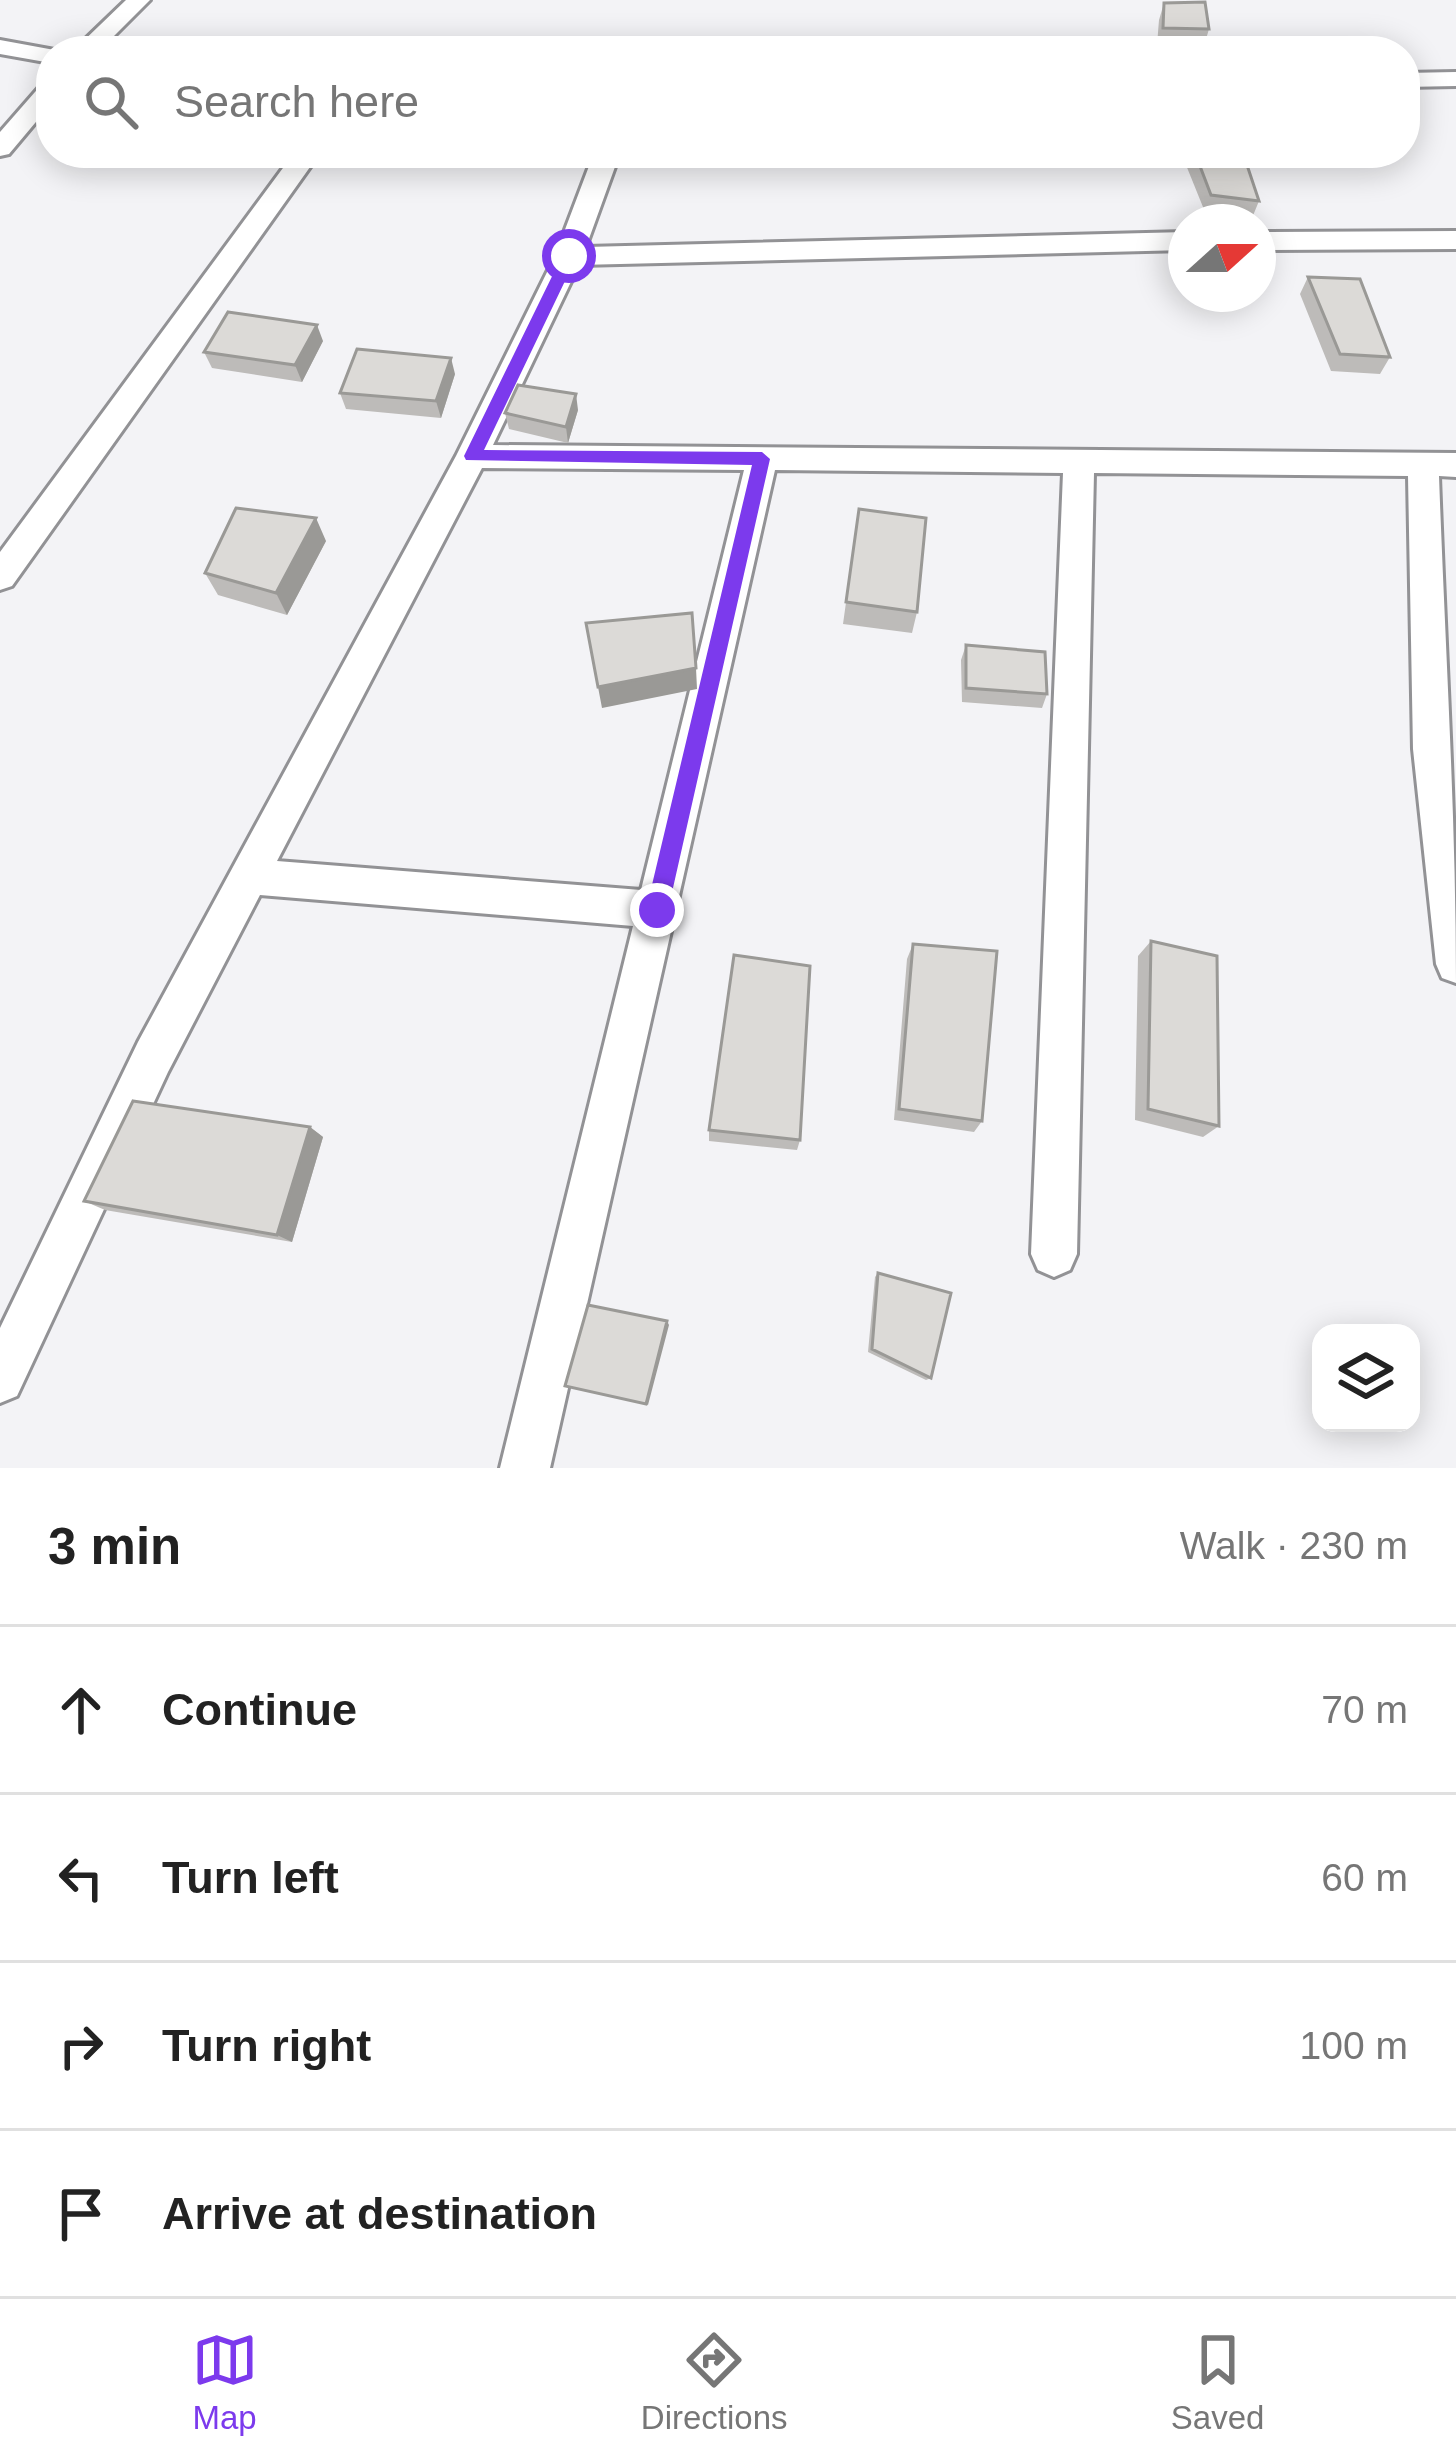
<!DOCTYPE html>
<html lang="en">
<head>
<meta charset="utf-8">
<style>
	body { margin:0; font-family:Arial,sans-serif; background:#f6f6f6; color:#222 }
	.controls { position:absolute; right:36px; bottom:36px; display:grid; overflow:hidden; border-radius:24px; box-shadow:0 6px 30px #0003 }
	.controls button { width:108px; height:108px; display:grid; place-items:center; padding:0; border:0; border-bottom:3px solid #e0e0e0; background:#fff; color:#222; font:60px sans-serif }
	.compass { position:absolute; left:1168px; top:204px; width:108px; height:108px; border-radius:50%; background:#fff; box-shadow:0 6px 30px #0003; rotate:69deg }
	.stop { position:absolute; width:36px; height:36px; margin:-27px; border:9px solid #7c3aed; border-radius:50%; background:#fff }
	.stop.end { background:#7c3aed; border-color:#fff; box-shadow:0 3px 12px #0008 }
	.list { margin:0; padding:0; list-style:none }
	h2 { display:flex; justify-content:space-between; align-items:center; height:156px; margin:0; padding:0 48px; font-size:51px }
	h2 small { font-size:39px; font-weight:400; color:#767676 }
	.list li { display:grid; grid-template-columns:78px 1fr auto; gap:36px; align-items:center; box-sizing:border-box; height:168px; padding:0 48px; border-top:3px solid #e0e0e0 }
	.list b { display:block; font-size:45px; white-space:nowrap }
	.list em { font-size:39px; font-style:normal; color:#767676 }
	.icon { flex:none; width:66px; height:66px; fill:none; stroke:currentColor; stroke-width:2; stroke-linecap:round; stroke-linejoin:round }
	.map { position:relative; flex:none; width:1456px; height:1468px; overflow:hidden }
	.search { position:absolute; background:#fff; box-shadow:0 6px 30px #0003; left:36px; right:36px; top:36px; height:132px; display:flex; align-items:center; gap:30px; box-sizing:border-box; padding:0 42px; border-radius:48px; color:#767676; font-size:45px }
	.sheet { height:828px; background:#fff }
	nav { display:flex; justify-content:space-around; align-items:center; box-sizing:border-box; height:168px; border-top:3px solid #e0e0e0; background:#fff; font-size:33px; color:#767676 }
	nav a { display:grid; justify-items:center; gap:6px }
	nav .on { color:#7c3aed }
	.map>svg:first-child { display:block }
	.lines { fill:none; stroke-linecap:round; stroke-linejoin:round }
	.minor-casing { stroke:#929295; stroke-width:6 }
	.minor { fill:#fff; fill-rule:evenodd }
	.wall { fill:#bdbbb9 }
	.shaded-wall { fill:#9a9996 }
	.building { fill:#dcdad7; stroke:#9a9996; stroke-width:3 }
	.route { fill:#7c3aed }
</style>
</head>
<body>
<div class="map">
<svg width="1456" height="1468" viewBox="0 0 1456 1468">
	<rect width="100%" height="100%" fill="#f3f3f6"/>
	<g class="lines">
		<defs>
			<path id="minor" d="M126,0H150L99,51H73Z
				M0,40L60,51H51V63L0,54Z
				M1456,72V86L1405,87V73Z
				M51,82V104L9,154L0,156V132L42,84Z
				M294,153H320L12,586L0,590V552Z
				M594,153H620L586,247L1186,232V250L579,265L493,445L1456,453V477L1439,476C1445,646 1456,814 1456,983L1442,978L1436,964L1413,749L1408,476L1094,473L1077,1254L1070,1270L1054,1277L1038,1270L1031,1254L1063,473L775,470L550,1468H500L633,926L260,895L168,1072L17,1396L0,1403V1328L138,1042L456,456L555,256ZM482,468L744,470L641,890L277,861Z
				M1456,231V249L1258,250V232Z"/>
		</defs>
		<use href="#minor" class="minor-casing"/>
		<use href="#minor" class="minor"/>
	</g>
	<path class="wall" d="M1164,3L1209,29L1204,46L1157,45L1159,20Z
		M1190,153H1243L1259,201L1252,218L1205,212L1186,165Z
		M1308,277L1390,357L1380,374L1331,371L1300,294Z
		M323,341L302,382L212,368L204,352Z
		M455,374L441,418L346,409L340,393Z
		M578,410L568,443L509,429L505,413Z
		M859,509L917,612L912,633L843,624Z
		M326,541L287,615L218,595L205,573Z
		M966,645L1047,694L1042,708L962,702L961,660Z
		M1151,941L1219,1126L1203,1137L1135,1120L1138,956Z
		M913,944L982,1121L974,1132L894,1120L907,959Z
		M310,1127L323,1137L292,1242L105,1210L84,1201Z
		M709,1130L800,1140L797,1150L709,1141Z
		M878,1273L931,1378L926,1380L868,1352L875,1277Z"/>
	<path class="shaded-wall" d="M317,325L323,341L302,382L295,365Z
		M451,358L455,374L441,418L436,401Z
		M576,394L578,410L568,443L566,427Z
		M316,518L326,541L287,615L276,593Z
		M696,668L697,689L602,708L598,687Z
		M310,1127L323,1137L292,1242L277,1235Z
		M667,1321L669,1325L648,1405L646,1404Z"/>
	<path class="building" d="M1205,2L1209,29L1163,28L1164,3Z
		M1195,153H1243L1259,201L1211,195Z
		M1308,277L1360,279L1390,357L1340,354Z
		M228,312L317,325L295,365L204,352Z
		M357,349L451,358L436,401L340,393Z
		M518,385L576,394L566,427L505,413Z
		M236,508L316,518L276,593L205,573Z
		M859,509L926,518L917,612L846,602Z
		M692,613L696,668L598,687L586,623Z
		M966,645L1045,652L1047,694L966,688Z
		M1151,941L1217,956L1219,1126L1148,1109Z
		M913,944L997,951L982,1121L899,1109Z
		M734,955L810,966L800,1140L709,1130Z
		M133,1101L310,1127L277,1235L84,1201Z
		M878,1273L951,1293L931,1378L872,1349Z
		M588,1305L667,1321L646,1404L565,1386Z"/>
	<path class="route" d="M569,251L577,256L484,450L762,452L770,459L668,910L657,920L646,910L752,465L466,460L464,456L562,256Z"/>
</svg>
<div class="controls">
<button><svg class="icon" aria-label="layers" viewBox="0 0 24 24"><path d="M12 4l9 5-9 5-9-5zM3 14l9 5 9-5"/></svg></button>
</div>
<svg class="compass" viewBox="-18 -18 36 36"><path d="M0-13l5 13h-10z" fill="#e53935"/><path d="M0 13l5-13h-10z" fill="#767676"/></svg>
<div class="stop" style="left:569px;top:256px"></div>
<div class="stop end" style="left:657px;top:910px"></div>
<div class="search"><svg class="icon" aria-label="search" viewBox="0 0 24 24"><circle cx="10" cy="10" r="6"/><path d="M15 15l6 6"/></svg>Search here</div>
</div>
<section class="sheet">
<h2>3 min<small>Walk · 230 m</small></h2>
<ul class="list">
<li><svg class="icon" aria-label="ahead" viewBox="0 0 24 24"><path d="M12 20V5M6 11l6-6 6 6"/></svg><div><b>Continue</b></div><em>70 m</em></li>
<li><svg class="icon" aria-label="left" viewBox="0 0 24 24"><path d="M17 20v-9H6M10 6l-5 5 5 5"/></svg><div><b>Turn left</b></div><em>60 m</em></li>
<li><svg class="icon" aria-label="right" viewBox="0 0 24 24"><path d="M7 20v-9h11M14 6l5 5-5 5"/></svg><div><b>Turn right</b></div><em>100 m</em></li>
<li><svg class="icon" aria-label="arrive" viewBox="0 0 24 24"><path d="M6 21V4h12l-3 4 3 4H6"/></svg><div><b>Arrive at destination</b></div></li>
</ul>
</section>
<nav>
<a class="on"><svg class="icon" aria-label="map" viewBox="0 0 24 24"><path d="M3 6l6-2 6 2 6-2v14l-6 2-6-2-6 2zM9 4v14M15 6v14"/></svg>Map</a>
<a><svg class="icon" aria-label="directions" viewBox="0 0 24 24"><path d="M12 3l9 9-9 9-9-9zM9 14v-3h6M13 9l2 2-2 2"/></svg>Directions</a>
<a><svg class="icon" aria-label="saved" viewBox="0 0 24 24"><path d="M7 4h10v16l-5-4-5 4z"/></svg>Saved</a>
</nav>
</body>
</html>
